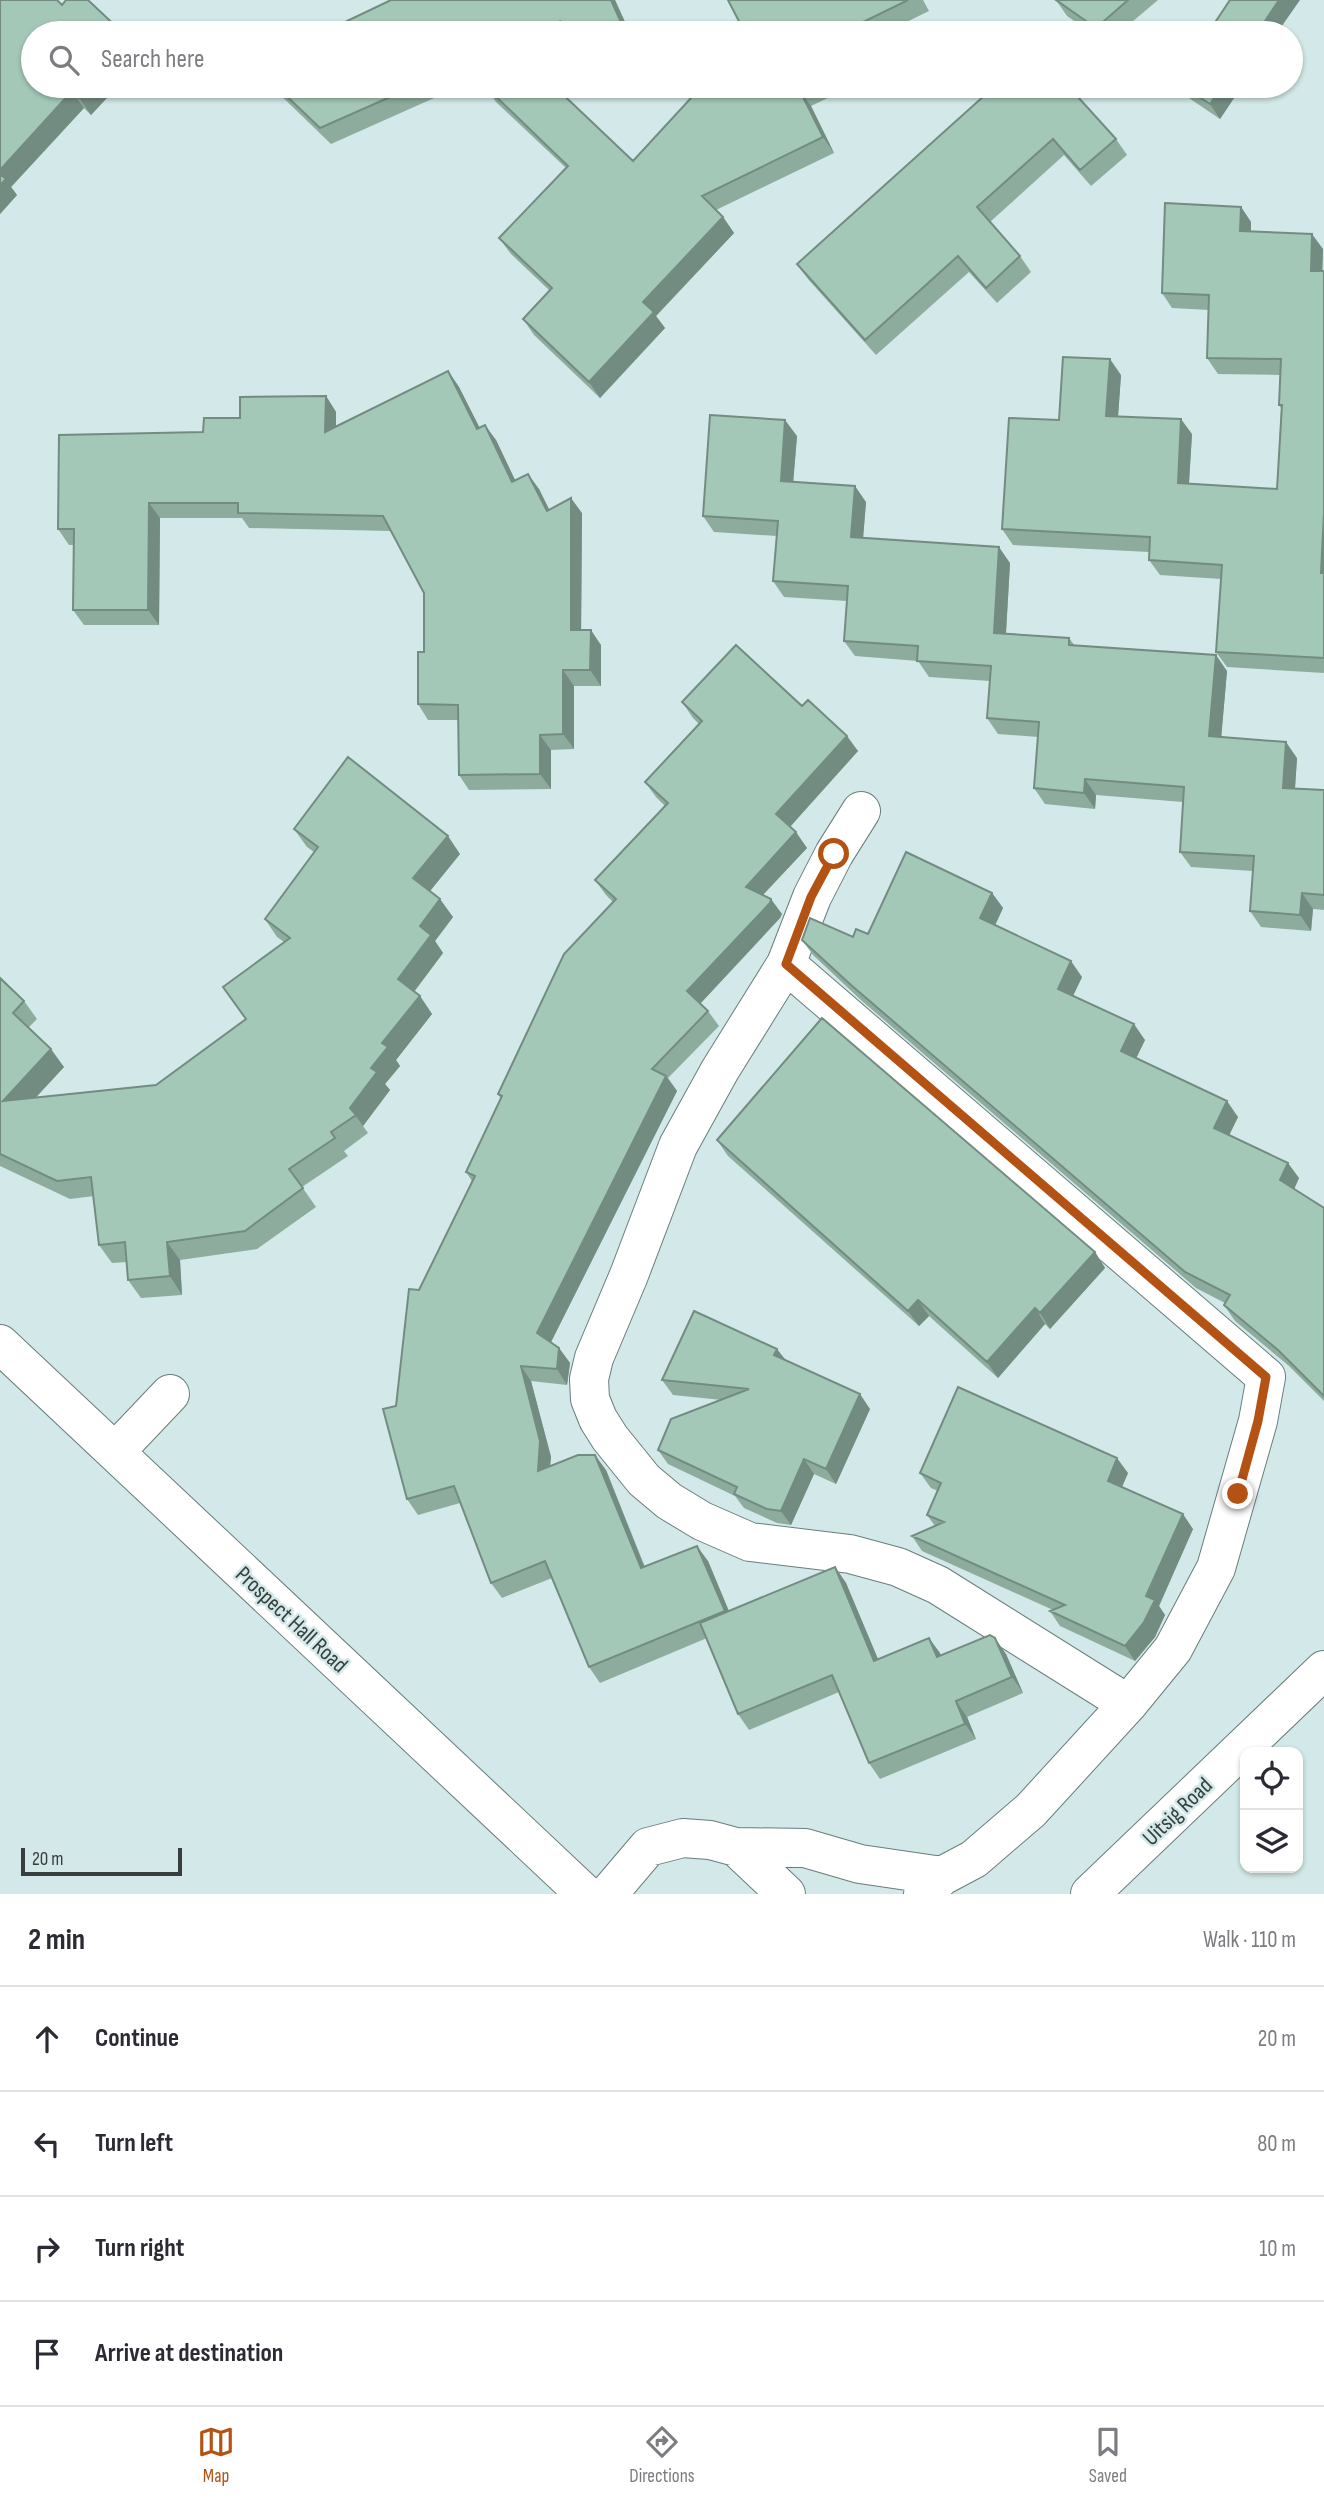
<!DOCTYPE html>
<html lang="en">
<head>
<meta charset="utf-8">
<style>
	body { margin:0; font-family:"Sofia Sans Condensed",sans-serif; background:#f7f7f7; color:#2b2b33 }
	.controls { position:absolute; right:21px; bottom:21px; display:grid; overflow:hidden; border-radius:14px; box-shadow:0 2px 5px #0004 }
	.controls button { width:63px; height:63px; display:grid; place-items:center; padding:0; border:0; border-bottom:2px solid #e1e1e2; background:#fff; color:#2b2b33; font:35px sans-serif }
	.scale { position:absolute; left:21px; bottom:18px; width:161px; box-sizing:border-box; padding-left:7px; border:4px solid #363e3e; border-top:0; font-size:19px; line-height:24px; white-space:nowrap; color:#363e3e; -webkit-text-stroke:5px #d3e8e8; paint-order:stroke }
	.stop { position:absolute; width:21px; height:21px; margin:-16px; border:5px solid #b45213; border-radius:50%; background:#fff }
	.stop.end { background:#b45213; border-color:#fff; box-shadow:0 2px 7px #0008 }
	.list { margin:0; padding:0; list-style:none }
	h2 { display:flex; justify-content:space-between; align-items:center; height:91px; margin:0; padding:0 28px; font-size:30px }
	h2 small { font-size:23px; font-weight:400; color:#7c7c81 }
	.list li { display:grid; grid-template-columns:46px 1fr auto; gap:21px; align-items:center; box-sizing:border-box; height:105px; padding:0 28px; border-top:2px solid #e1e1e2 }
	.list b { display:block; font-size:26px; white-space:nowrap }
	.list em { font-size:23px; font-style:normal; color:#7c7c81 }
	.icon { flex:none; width:38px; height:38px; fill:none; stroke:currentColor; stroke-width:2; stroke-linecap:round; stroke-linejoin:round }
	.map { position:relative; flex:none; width:1324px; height:1894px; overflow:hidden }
	.search { position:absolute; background:#fff; box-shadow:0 2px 5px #0004; left:21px; right:21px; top:21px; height:77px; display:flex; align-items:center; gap:18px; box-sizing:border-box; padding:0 24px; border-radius:38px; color:#7c7c81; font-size:26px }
	.sheet { height:511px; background:#fff }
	nav { display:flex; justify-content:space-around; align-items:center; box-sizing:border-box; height:98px; border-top:2px solid #e1e1e2; background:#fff; font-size:19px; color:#7c7c81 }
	nav a { display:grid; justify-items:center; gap:4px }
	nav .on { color:#b45213 }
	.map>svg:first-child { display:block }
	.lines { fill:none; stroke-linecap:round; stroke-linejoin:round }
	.minor-casing { stroke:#6a7d7d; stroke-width:40 }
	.minor { stroke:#fff; stroke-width:38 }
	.wall { fill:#8dac9e }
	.shaded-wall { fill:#738c81 }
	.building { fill:#a4c8b8; stroke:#738c81; stroke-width:2 }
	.route { stroke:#b45213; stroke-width:9 }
	.labels { text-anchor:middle; stroke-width:5; stroke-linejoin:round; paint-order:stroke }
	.street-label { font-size:23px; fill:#363e3e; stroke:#d3e8e8 }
</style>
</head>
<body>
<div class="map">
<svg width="1324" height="1894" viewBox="0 0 1324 1894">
	<rect width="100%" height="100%" fill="#d3e8e8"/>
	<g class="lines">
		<defs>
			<path id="minor" d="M861,811L834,854L812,897L786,964L720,1070L678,1146L629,1275L594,1358L589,1379L590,1399L598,1419L610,1438L644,1480L669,1501L702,1521L750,1542L850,1554L898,1567L938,1585L1128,1704
				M786,964L1266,1377L1258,1421L1216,1568L1173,1649L1128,1704L1031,1810L974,1859L942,1876
				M0,1344L585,1894
				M115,1452L170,1394
				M736,1847L786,1894
				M608,1894L648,1847L683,1838L710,1840L736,1847L805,1848L860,1864L942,1876L923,1894
				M1090,1894L1324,1670"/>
		</defs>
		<use href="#minor" class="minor-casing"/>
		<use href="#minor" class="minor"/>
	</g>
	<path class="wall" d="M0,0L118,86L91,115L84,108L11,187L17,195L0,214Z
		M615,0L630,33H322Z
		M728,0H923L929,11L884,33H745Z
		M1056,0H1158L1119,33H1092L1067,16Z
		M271,86H461L331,144Z
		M485,86L633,161L702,86H853L811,106L834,153L716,210L723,217L734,233L656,316L665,328L600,398L534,335L523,319L550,291L511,254L499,238L566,168L496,102Z
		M995,86L1116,139L1127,155L1091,186L1064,155L990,222L1020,256L1031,272L997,303L969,272L876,355L808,279L797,264Z
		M1178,86H1242L1220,119L1186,96Z
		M1241,207L1251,222V231L1323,249L1322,271H1324V673L1227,667L1216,652L1221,579L1160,575L1149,560V552L1013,545L1002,529L1059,420L1121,375L1118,416L1192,434L1189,483L1277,489L1281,408L1279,405L1280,375L1218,374L1207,358L1209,310L1172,308L1162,293Z
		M448,371L459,387L479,428L496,440L515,480L539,489L549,509L582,513L581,630L601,645V686H574V749L551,750V789L469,790L459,775L458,720H428L418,704L424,652V593L391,531L249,528L242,518H160L159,625H84L73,610L74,545H69L58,529L203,432L240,418L326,396L336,412V426Z
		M797,436L793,482L866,502L863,537L1010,563L1006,634L1069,638L1075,646L1227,671L1221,737L1297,758L1295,788L1324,790V910L1313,909L1311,931L1261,927L1250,911L1253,871L1191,867L1180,852L1183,802L1096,795L1095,809L1045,804L1034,788L1038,737L998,734L987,718L990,681L929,677L918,661L855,656L844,641L847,601L784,597L773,581L777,536L714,532L703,516Z
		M682,702L802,706L858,751L790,827L807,848L763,895L782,914L780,918L700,1004L708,1011L719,1026L668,1078L677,1091L551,1342L559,1348L570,1363L567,1385L531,1381L551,1457L550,1466L606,1470L645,1567L708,1561L729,1611L835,1567L846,1583L878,1659L941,1655L1006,1654L1023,1693L967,1717L976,1739L880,1779L869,1763L839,1692L749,1730L738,1714L707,1638L600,1683L589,1667L552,1578L502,1598L491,1583L460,1503L418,1515L407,1499L396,1406L419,1290L472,1181L466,1172L501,1099L498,1094L613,902L606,895L595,880L665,806L656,797L645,782L699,724L693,718Z
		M294,829L460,854L430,891L453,917L435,941L443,953L414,992L420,996L432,1014L396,1060L400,1066L385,1084L390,1090L363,1126L368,1133L344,1151L348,1156L302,1187L316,1207L257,1249L180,1260L182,1295L141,1298L128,1280L127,1262L112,1263L99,1245L94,1196L70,1199L0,1166V978L24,1001L37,1019L28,1028L64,1067L36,1097L156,1085L246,1019L284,942L277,937L265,919L314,852L307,847Z
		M992,893L1003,908L995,925L1082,977L1073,996L1145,1040L1136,1058L1238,1117L1229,1135L1299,1178L1294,1189L1324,1208V1401L1289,1366L1235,1321L1224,1305L1225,1303L1196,1288L862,1001L813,955L802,940L853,937L868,934Z
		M717,1140L1095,1252L1105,1268L1050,1329L1045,1324L998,1378L929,1316L919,1326L728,1156Z
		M785,1360L870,1409L836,1484L814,1474L791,1525L777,1523L744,1508L735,1496L668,1464L658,1450L722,1400L673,1395L662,1380Z
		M920,1473H1128L1122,1487L1193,1529L1159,1606L1165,1615L1155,1637L1135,1661L1060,1626L1050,1611L1053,1610L922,1551L912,1536L935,1526L927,1515L938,1491L931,1488Z"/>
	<path class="shaded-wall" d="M611,0H615L630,33H627L624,29Z
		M1279,0H1300L1277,33H1257Z
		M91,86H118L91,115L79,98Z
		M1222,86H1242L1220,119L1210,104Z
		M72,91L84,108L11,187L17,195L0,214V170Z
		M800,91L811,106L834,153L823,137Z
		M1241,207L1251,222V246L1240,231Z
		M723,217L734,233L656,316L665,328L600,398L589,382L643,302Z
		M1312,234L1323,249L1322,286L1311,271Z
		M1110,359L1121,375L1117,431L1106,416Z
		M448,371L459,387L488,444L477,429Z
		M326,396L336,412V447L325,432Z
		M1181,419L1192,434L1188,498L1178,483Z
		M785,420L797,436L792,497L781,481Z
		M485,425L496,440L523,497L512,482Z
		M528,474L539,489L557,526L547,511Z
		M855,486L866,502L862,552L851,537Z
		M571,498L582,513L581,645L571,630Z
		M149,503L160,518L159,625L148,610Z
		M1324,513V578L1321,573Z
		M999,547L1010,563L1005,649L994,633Z
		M591,630L601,645V686L590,670Z
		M1216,655L1227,671L1220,752L1209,736Z
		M563,670L574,686V749L563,734Z
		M540,735L551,750V789L540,774Z
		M847,736L858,751L787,830L776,814Z
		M1286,742L1297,758L1294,803L1283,788Z
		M1085,779L1096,795L1095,809L1084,793Z
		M796,832L807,848L756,902L746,887Z
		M448,836L460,854L426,896L413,878Z
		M992,893L1003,908L991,934L980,918Z
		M1302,893L1313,909L1311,931L1300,915Z
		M440,899L453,917L435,941L443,953L410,997L398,979L420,926Z
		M771,899L782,914L780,918L698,1006L687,991Z
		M1071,961L1082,977L1069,1004L1058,989Z
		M420,996L432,1014L396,1060L400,1066L385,1084L390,1090L363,1126L350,1108L382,1043Z
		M1134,1024L1145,1040L1132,1067L1121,1051Z
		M51,1049L64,1067L16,1119L3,1101Z
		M666,1076L677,1091L548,1348L537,1333Z
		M1227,1101L1238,1117L1225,1144L1214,1128Z
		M1288,1163L1299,1178L1291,1196L1280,1180Z
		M167,1242L180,1260L182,1295L170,1276Z
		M1095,1252L1105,1268L1050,1329L1040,1313Z
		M918,1300L929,1316L919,1326L908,1311Z
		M1035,1308L1045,1324L998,1378L987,1362Z
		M559,1348L570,1363L567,1385L557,1369Z
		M777,1349L788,1363L774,1355Z
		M521,1366L531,1381L551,1457L548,1486L538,1471Z
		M860,1394L870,1409L836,1484L826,1469Z
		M595,1455L606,1470L651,1584L641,1568Z
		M1117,1458L1128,1473L1118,1496L1108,1481Z
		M804,1459L814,1474L791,1525L781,1511Z
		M1183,1514L1193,1529L1159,1606L1165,1615L1155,1637L1135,1661L1125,1646Z
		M697,1546L708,1561L735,1626L725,1611Z
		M835,1567L846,1583L885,1676L874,1661Z
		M929,1638L940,1653L948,1672L937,1657Z
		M995,1638L1006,1654L1023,1693L1012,1677Z
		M956,1701L967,1717L976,1739L965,1724Z"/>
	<path class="building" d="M0,0H57L62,5L66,0H88L123,33H33V86H91L79,98L72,91L0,170Z
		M391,0H611L624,29L616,33H547L561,21L533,33H322Z
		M728,0H908L851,28L854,33H745Z
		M1056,0H1128L1096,28Z
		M1230,0H1279L1257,33H1208Z
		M276,86H415L320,128Z
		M485,86H554L633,161L702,86H810L800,91L823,137L702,196L723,217L643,302L654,312L589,382L523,319L552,288L499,238L568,166Z
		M995,86H1068L1116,139L1080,170L1053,139L977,207L1020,256L986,288L958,256L865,340L797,264Z
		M1182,86H1222L1210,104Z
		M0,174L6,179L0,185Z
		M1165,203L1241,207L1240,231L1312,234L1311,271H1324V513L1321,573H1324V658L1216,652L1222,565L1149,560L1150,537L1002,529L1009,418L1059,420L1063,357L1110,359L1106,416L1181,419L1178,483L1277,489L1282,405H1279L1281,359L1207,358L1209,295L1162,293Z
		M448,371L477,429L485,425L512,482L528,474L547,511L571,498V630H591L590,670H563V734L540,735V774L459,775L458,705L418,704V652H424V593L383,516L238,513V503H149L148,610H73L74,529H58L59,435L203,432L204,418H240V397L326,396L325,432Z
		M710,415L785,420L781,481L855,486L851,537L999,547L994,633L1069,638V645L1216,655L1209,736L1286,742L1283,788L1324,790V895L1302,893L1300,915L1250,911L1254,856L1180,852L1184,787L1085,779L1084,793L1034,788L1039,722L987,718L991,666L917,661L918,646L844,641L848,586L773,581L778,521L703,516Z
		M736,645L802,706L808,700L847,736L776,814L796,832L746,887L771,899L770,903L687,991L708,1011L652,1069L666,1076L537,1333L559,1348L557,1369L521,1366L540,1441L538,1471L578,1455H595L641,1568L697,1546L725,1611L589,1667L545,1561L491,1583L454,1486L407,1499L383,1409L396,1406L409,1289L419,1290L475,1176L466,1172L502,1096L498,1094L564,954L616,899L595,880L668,803L645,782L702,721L682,702Z
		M348,757L448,836L413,878L440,899L420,926L431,935L398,979L420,996L382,1043L388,1047L371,1068L377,1072L350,1108L356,1115L331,1132L335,1138L289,1169L303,1188L245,1231L167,1242L170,1276L128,1280L125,1242L99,1245L91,1177L57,1181L0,1154V978L24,1001L13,1013L51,1049L3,1101L156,1085L246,1019L223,987L290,938L265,919L318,847L294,829Z
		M906,852L992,893L980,918L1071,961L1058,989L1134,1024L1121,1051L1227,1101L1214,1128L1288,1163L1280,1180L1324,1208V1396L1278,1350L1224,1305L1230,1295L1185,1272L851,985L802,940L810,918L853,937L856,929L868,934Z
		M822,1018L1095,1252L1040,1313L1035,1308L987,1362L918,1300L908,1311L717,1140Z
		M694,1311L777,1349L774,1355L860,1394L826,1469L804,1459L781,1511L767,1509L734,1494L737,1487L658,1450L671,1419L749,1389L662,1380Z
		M958,1387L1117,1458L1108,1481L1183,1514L1146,1596L1155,1600L1144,1622L1125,1646L1050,1611L1065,1605L912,1536L944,1522L927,1515L941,1483L920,1473Z
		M835,1567L874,1661L929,1638L937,1657L990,1635L995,1638L1012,1677L956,1701L965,1724L869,1763L832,1675L738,1714L700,1623Z"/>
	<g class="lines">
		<path class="route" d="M834,854L811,897L786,964L1266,1377L1258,1421L1238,1494"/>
	</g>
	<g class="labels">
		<g class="street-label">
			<text transform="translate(292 1619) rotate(43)" y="8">Prospect Hall Road</text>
			<text transform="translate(1177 1811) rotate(-44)" y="8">Uitsig Road</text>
		</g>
	</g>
</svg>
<div class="controls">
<button><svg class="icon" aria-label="locate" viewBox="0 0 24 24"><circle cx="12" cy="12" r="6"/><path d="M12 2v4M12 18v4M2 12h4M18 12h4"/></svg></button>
<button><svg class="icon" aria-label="layers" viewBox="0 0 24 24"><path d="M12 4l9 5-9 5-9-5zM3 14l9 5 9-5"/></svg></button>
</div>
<div class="scale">20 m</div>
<div class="stop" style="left:834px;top:854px"></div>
<div class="stop end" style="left:1238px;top:1494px"></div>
<div class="search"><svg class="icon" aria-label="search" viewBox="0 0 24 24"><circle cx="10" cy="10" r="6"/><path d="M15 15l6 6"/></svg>Search here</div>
</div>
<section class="sheet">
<h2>2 min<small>Walk · 110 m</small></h2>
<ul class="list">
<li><svg class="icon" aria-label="ahead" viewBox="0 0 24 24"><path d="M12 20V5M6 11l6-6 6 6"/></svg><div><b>Continue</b></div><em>20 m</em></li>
<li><svg class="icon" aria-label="left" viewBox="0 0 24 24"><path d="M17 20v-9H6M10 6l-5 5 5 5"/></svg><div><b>Turn left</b></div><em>80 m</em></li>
<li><svg class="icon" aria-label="right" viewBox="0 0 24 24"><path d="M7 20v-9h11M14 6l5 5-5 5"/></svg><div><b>Turn right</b></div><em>10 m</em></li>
<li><svg class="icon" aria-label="arrive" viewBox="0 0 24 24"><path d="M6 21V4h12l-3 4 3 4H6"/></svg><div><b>Arrive at destination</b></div></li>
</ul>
</section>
<nav>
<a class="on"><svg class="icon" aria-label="map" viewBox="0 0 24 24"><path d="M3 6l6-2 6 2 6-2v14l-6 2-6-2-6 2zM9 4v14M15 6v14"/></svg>Map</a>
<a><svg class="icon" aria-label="directions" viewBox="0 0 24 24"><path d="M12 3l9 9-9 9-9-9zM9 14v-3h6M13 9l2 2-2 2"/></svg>Directions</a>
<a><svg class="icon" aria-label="saved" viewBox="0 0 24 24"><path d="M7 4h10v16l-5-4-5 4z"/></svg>Saved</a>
</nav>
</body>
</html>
